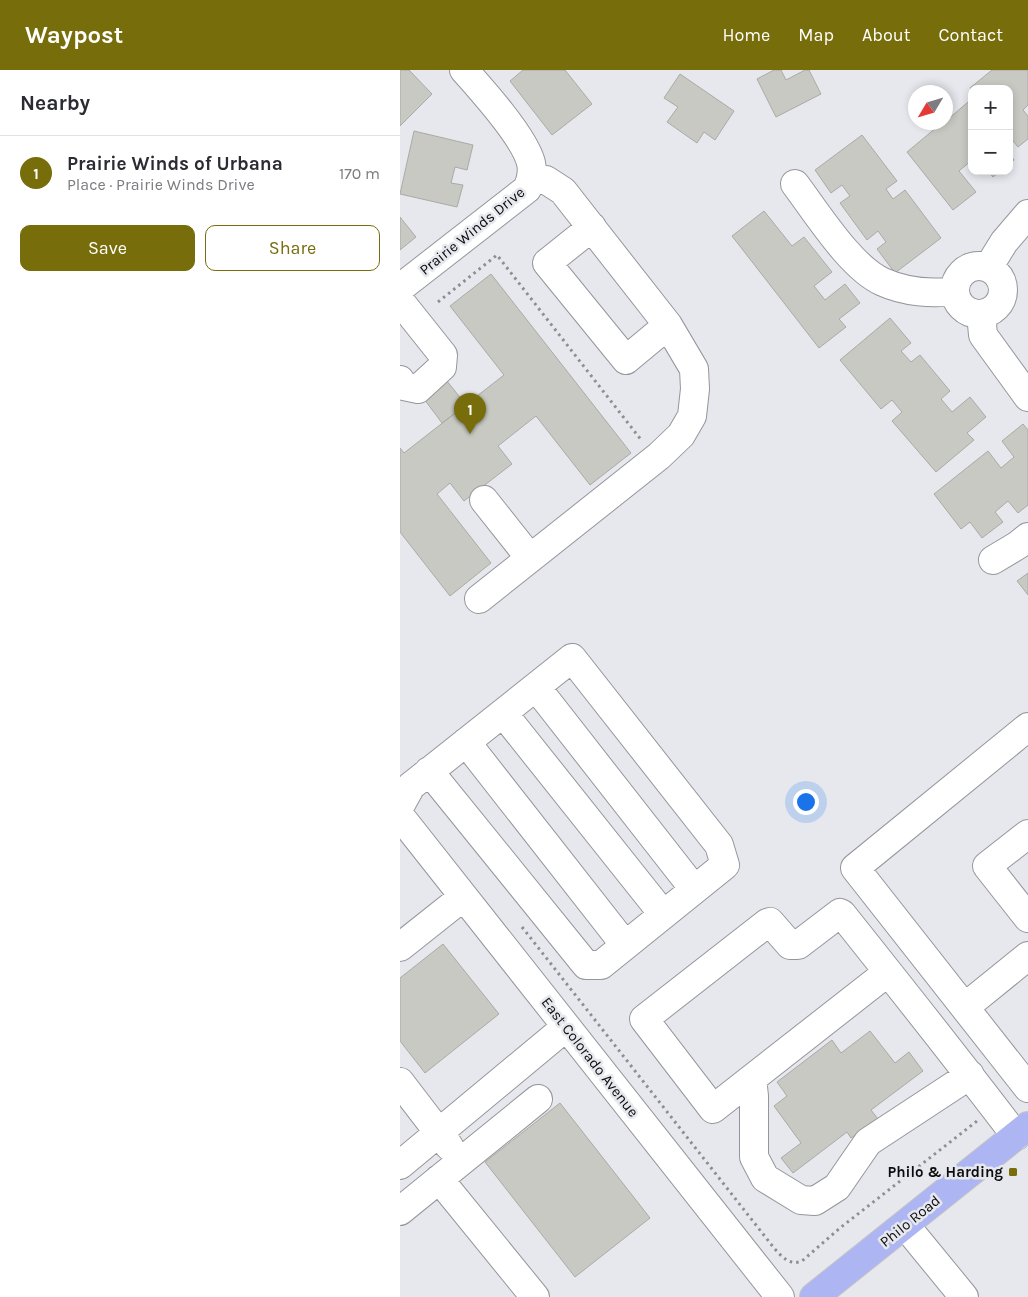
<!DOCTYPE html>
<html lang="en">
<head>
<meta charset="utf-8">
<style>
	body { margin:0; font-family:Karla,sans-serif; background:#f7f7f7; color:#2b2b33 }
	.controls { position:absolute; right:15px; top:15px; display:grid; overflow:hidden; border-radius:10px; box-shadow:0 2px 8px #0003 }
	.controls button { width:45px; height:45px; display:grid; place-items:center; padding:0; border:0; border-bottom:1px solid #e1e1e2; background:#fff; color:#2b2b33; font:25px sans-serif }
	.compass { position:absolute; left:508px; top:15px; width:45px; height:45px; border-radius:50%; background:#fff; box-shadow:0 2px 8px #0003; rotate:232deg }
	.you { position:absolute; left:405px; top:731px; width:18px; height:18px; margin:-12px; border:4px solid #fff; border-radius:50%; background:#1a73e8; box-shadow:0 0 0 8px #1a73e833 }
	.badge { display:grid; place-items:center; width:32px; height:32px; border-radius:50%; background:#776d0a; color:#fff; font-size:16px; font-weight:700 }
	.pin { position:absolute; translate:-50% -41px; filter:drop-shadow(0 1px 2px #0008) }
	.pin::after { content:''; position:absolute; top:26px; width:18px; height:15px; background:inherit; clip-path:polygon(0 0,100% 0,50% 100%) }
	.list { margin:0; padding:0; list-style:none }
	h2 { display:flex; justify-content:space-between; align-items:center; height:65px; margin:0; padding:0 20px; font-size:21px }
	h2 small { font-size:16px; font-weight:400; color:#7c7c81 }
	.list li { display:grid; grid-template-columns:32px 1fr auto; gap:15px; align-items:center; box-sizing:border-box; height:75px; padding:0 20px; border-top:1px solid #e1e1e2 }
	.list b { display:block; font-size:19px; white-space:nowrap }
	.list p { margin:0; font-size:16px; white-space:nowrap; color:#7c7c81 }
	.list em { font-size:16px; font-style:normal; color:#7c7c81 }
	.actions { display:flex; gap:10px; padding:15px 20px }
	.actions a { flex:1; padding:11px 0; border:1px solid #776d0a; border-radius:10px; text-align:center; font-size:18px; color:#776d0a }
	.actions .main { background:#776d0a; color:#fff }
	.map { position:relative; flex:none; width:628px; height:1227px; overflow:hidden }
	header { display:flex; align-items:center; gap:30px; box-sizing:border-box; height:70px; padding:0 25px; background:#776d0a; color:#fff }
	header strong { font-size:24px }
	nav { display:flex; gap:28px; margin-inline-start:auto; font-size:18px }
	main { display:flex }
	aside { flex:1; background:#fff }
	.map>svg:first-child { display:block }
	.building { fill:#c9c9c3; stroke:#aaaaa5 }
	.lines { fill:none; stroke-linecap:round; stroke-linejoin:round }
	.minor-casing { stroke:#95969b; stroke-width:30 }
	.major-casing { stroke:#c5c5c5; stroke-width:30 }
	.path { stroke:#8d8e92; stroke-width:3; stroke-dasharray:2.5 4; stroke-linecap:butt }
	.minor { stroke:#fff; stroke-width:28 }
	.major { stroke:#adb6f2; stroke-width:28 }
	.poi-dot { fill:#776d0a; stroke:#e7e8ee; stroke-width:2 }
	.labels { text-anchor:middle; stroke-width:5; stroke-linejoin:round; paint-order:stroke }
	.street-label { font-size:15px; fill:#0c0c0e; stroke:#e7e8ee }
	.poi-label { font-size:15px; font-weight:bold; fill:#0c0c0e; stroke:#e7e8ee; text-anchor:end }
</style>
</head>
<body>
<header>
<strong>Waypost</strong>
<nav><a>Home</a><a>Map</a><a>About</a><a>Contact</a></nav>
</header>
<main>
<aside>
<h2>Nearby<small></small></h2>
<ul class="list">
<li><span class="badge">1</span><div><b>Prairie Winds of Urbana</b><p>Place · Prairie Winds Drive</p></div><em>170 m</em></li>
</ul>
<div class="actions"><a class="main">Save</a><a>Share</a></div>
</aside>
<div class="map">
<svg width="628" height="1227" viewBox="0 0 628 1227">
	<rect width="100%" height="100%" fill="#e7e8ee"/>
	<path class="building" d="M0,0H9L32,24L0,56Z
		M123,0H165L192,34L152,65L110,11Z
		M374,0H381L386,10L405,0H409L421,24L376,47L357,9Z
		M592,0H628V35L623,40L628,46V69L618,77L609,66V19L572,20L570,18Z
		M280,4L334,41L315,70L304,62L297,73L267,52L278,37L264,28Z
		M568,32L572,36V90L559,101L576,122L553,140L507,82L543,52H546V51Z
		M14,61L73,75L67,100L55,97L51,113L63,115L57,137L0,124Z
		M462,65L497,111L486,119L493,129L505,120L541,168L495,203L477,179L486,172L478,161L467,170L440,133L450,126L442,115L431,123L415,100Z
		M609,83L614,90L609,94Z
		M588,101H600L593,107Z
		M364,141L392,176L404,167L432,202L414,216L425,230L445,214L460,233L439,249L446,257L419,278L332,166Z
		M0,147L16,167L0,180Z
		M91,204L231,383L190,415L136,346L98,376L112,394L64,431L50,413L37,424L91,493L50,526L0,462V378L4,383L104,305L50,236Z
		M490,248L511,273L501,281L511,292L520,285L550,321L541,329L552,342L570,327L586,347L567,363L574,370L536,402L492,351L502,342L492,330L481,339L440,290Z
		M47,311L66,335L42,353L24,329Z
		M623,354L628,360V435L618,443L608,431L595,442L603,452L582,468L570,452L561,459L534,424L588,381L601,398L614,387L602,371Z
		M628,503V525L617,511Z
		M43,874L99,944L25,1003L0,971V908Z
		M470,961L495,993L509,982L523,1001L471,1040L478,1049L451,1068L447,1062L393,1103L381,1088L401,1073L374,1036L387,1026L377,1012L432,970L441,983Z
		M160,1033L250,1148L175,1207L85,1092Z"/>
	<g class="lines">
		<defs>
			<path id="minor" d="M395,114C417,143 451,198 483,212C505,222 532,224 555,221
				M192,157L147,193L226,290L268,255
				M555 220a24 24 0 1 1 48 0a24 24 0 1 1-48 0Z
				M588,198L604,172L628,144
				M0,218L127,119C131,111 133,102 131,93C125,68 82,20 64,0
				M0,231L43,285L42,297L18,319L4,316L0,310
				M585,243L582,254L583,265L628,327
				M84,430L130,488
				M593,490L618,475L628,467
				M79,529L259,386L281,365L292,346L295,319L294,299L268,255L163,121L146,110H132
				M136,617L294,819
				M103,643L263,844
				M628,657L455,798L628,1018
				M66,672L225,875
				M0,736L11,716L172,588L319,775L325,795L201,895H186L29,701
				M0,746L380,1227
				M628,764L587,796L628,848
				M0,877L63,827
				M488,902L313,1039L244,949L367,853L370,852L390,875H398L440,843L442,844C501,918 559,991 616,1066
				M565,937L628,886
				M352,1009L354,1026V1087L365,1108L401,1130L415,1131L437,1117L468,1072L570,1005
				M0,1012L49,1076
				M0,1095L166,957
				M39,1109L135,1227
				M0,1141L138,1029
				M505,1155L564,1227"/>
			<path id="major" d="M414,1227L628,1056"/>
		</defs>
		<use href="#minor" class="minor-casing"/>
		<use href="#major" class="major-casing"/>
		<path class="path" d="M38,232L97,185L242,371
			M122,857L374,1178C382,1187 390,1196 402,1191L440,1158L577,1051"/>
		<use href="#minor" class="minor"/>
		<use href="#major" class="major"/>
	</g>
	<rect class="poi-dot" x="608" y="1097" width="10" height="10" rx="2.5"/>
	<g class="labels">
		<g class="street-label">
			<text transform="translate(72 161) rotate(-39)" y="5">Prairie Winds Drive</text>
			<text transform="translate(190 987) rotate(52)" y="5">East Colorado Avenue</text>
			<text transform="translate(510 1151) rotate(-39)" y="5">Philo Road</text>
		</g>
		<g class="poi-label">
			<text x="603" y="1107">Philo &amp; Harding</text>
		</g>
	</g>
</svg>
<div class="controls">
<button>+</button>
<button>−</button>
</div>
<svg class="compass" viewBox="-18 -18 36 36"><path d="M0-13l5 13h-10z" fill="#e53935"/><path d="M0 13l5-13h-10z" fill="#7c7c81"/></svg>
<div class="you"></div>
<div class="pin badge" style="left:70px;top:364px">1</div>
</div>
</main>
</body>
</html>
